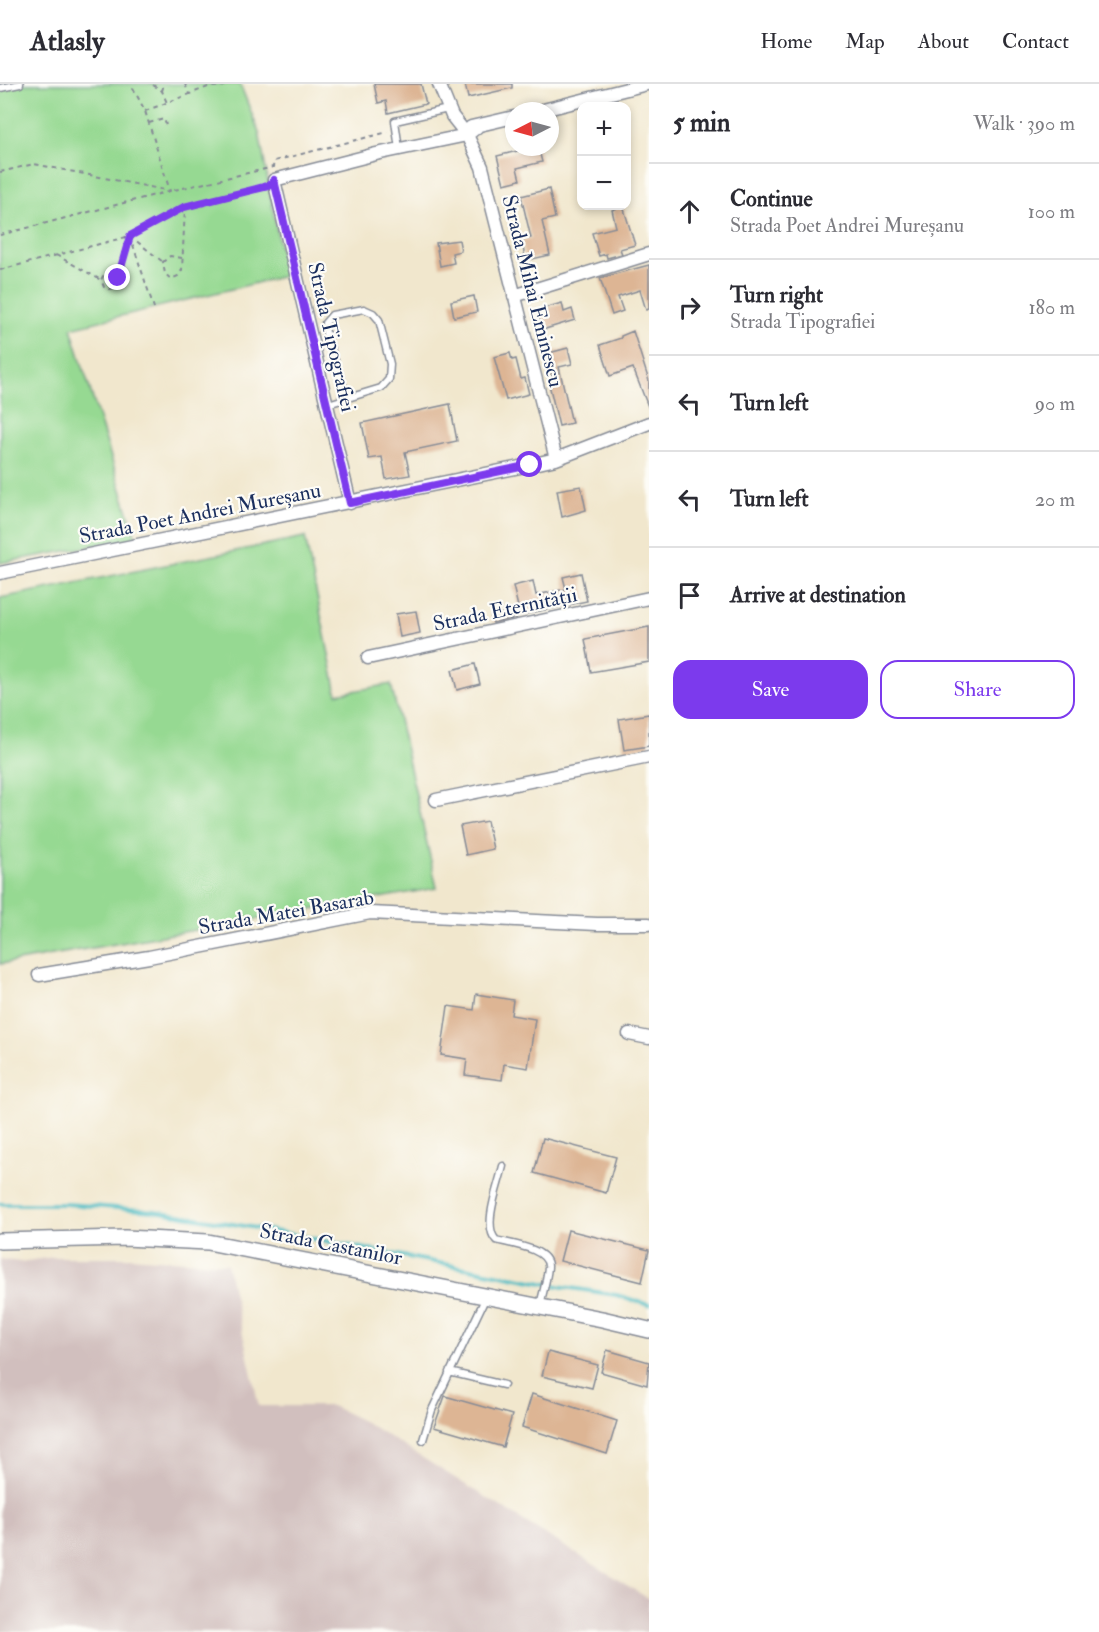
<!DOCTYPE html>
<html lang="en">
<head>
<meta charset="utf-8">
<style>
	body { margin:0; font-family:"IM FELL Double Pica",serif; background:#f7f7f7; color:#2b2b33 }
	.controls { position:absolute; right:18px; top:18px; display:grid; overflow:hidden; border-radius:12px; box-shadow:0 3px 9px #0003 }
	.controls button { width:54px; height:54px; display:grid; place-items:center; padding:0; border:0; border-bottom:2px solid #e1e1e2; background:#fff; color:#2b2b33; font:30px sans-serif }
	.compass { position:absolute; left:505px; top:18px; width:54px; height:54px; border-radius:50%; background:#fff; box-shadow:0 3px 9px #0003; rotate:264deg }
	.stop { position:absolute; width:18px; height:18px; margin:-14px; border:4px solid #7c3aed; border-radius:50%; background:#fff }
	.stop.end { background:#7c3aed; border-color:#fff; box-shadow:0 2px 6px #0008 }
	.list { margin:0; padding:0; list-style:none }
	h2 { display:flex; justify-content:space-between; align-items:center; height:78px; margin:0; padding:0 24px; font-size:26px }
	h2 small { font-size:20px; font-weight:400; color:#7c7c81 }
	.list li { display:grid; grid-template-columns:39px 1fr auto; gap:18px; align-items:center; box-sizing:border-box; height:96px; padding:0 24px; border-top:2px solid #e1e1e2 }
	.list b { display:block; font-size:22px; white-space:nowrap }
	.list p { margin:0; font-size:20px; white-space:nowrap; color:#7c7c81 }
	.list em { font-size:20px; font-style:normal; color:#7c7c81 }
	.actions { display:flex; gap:12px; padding:18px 24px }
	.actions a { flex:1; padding:14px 0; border:2px solid #7c3aed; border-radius:18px; text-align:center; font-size:21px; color:#7c3aed }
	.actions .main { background:#7c3aed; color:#fff }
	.icon { flex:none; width:33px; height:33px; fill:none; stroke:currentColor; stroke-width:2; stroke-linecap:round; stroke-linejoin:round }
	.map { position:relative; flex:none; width:649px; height:1548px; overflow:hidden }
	header { display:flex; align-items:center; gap:36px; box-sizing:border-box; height:84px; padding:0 30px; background:#fff; border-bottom:2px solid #e1e1e2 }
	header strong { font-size:28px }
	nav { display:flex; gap:33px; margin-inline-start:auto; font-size:21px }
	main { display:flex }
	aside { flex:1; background:#fff }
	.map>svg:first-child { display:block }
	.industrial { fill:#d1bfbe }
	.green { fill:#96d992; stroke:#588478; stroke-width:1.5 }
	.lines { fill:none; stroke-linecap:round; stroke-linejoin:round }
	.stream { stroke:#4cbbc2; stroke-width:4 }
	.building { fill:#ddb594 }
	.service-casing { stroke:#868b96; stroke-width:9 }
	.minor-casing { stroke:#868b96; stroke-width:15 }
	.tertiary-casing { stroke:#868b96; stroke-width:18 }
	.path { stroke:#868b96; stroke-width:2; stroke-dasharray:4.5 4.5; stroke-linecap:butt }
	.service { stroke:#fff; stroke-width:6 }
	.minor { stroke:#fff; stroke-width:12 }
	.tertiary { stroke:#fff; stroke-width:15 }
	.route { stroke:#7c3aed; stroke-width:8 }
	.labels { text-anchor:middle; stroke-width:4.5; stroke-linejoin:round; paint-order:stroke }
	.street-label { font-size:21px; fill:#1b2f5e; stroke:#fdfcf7 }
</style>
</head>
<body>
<header>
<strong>Atlasly</strong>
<nav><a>Home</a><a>Map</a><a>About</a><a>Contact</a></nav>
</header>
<main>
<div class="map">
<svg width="649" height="1548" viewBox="0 0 649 1548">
	<rect width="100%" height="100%" fill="#fdfcf7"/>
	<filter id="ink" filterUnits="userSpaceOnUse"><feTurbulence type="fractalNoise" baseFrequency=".0167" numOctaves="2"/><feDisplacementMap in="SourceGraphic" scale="12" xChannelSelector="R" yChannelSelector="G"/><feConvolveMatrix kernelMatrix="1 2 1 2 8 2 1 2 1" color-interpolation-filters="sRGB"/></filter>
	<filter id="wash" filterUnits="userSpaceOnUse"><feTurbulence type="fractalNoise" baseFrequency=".008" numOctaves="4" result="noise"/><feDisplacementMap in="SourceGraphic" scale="24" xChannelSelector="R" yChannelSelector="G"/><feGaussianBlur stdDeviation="1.35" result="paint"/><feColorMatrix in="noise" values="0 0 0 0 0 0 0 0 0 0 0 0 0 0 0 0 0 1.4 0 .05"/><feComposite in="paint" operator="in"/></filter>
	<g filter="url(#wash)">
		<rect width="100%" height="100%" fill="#f1e7cd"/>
		<path class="industrial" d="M54,1173H129L227,1180L259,1322H332L365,1338L649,1515V1548H0V1175L20,1178Z"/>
		<path class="green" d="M0,0H240L259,48L285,192L71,244L136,454L0,479Z
			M305,453L337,610L391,600L437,804L0,880V514Z"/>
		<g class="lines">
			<path class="stream" d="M0,1120H67L154,1127L274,1147L558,1202L616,1211L649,1221"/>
		</g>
		<g id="blocks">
			<path class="building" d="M374,0H421L426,20L388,29L386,17L378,19Z
				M465,0H512V4L468,14Z
				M534,63H538L542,78L517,84L520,96L504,100L497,72Z
				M549,105L555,134L542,137L550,171L528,176L527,174L525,175L522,156L531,154L521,112Z
				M623,122L635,161L620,165L622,170L607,174L606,170L599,172L592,149L616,143L612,126Z
				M459,156L461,167L452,169L454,179L440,182L436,159Z
				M649,181V225L646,226L640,206L618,213L623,227L612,231L600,194Z
				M474,212L477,228L454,233L451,217Z
				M562,219L564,228L572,225L575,236L542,246L537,226Z
				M633,247L649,297V325L633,284L610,292L600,261L621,254V252Z
				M568,264L572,280L559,283L572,339L559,342L549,300L554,299L545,270Z
				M510,269L512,276L516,275L521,295L525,294L529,310L506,316L494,273Z
				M450,320L457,357L405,368L410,391L386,395L382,373L369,375L362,339Z
				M581,402L586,426L562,433L557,406Z
				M581,489L587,517L520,531L513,502L533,497L536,511L566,505L563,493Z
				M416,527L420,549L400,553L396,530Z
				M510,528L512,535L493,539L491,532Z
				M649,543V578L591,588L585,555Z
				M475,580L480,600L457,606L452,586Z
				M649,630V662L624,666L619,635Z
				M487,737L493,765L466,771L460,742Z
				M476,910L513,916L511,931L535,935L528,984L504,980L502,996L465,991L467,975L441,971L448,922L474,926Z
				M543,1054L616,1073L606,1109L534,1089Z
				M568,1146L649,1166L642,1198L560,1177Z
				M607,1266L649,1278L647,1301L601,1288Z
				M548,1268L598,1281L592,1304L542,1292Z
				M532,1310L617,1337L607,1370L522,1343Z
				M445,1312L512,1331L503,1363L434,1343Z"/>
		</g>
	</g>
	<g filter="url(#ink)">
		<use href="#blocks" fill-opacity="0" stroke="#868b96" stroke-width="1.5"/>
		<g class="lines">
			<defs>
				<path id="service" d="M0,4L20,0
					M399,65L395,37L448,25
					M328,320L381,304L389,295L390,280L379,236L373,229L364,225L332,231L325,239L326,250L347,313
					M503,1082C499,1100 482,1142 496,1156C510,1160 549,1164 548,1183C547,1195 543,1209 540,1221
					M449,1288L504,1301
					M423,1356L432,1326L486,1213"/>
				<path id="minor" d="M439,0L452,32L467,51L482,83L556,375
					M539,27L647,0
					M471,43L514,33
					M514,212L649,170
					M350,419L274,96L376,70L467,51L477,43
					M0,489L530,381L556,375L649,339
					M368,574L649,514
					M436,716L649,673
					M39,891L149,873L370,829L597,840H649
					M629,950L649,954"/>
				<path id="tertiary" d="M0,1157L125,1154L208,1158L602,1235L649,1246"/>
			</defs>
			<use href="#service" class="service-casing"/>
			<use href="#minor" class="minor-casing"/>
			<use href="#tertiary" class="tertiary-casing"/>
			<path class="path" d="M185,0L189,10
				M153,1L162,7L167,19
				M162,7L164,0
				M145,27L208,3L225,2
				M149,39L164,35L166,41
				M0,88L34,80L170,107L145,27L131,0
				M0,151L170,107L265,85L273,83L274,77L388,48
				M130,152L154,224
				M130,152L163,178
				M56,171L101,196
				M182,174L170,172L163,178L165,190L171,195L178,192L182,186L185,123
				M0,186L130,152L185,123L265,103
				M118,194L111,188L104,190L101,196L104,203L110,205L117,203L130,152"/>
			<use href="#service" class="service"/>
			<use href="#minor" class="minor"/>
			<use href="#tertiary" class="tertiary"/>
		</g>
	</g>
	<g class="lines" filter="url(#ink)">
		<path class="route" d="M118,194L130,152L184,123L268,102L274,96L350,419L530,381"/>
	</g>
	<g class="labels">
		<g class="street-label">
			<text transform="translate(533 207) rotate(76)" y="7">Strada Mihai Eminescu</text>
			<text transform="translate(332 253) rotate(77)" y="7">Strada Tipografiei</text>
			<text transform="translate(200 429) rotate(-11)" y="7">Strada Poet Andrei Mureșanu</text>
			<text transform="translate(505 525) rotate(-12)" y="7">Strada Eternității</text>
			<text transform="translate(286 828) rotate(-10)" y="7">Strada Matei Basarab</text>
			<text transform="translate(331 1160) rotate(11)" y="7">Strada Castanilor</text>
		</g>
	</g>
</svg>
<div class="controls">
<button>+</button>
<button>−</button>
</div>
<svg class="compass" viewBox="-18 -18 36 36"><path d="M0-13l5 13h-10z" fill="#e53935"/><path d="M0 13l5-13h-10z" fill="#7c7c81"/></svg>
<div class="stop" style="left:530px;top:381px"></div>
<div class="stop end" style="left:118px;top:194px"></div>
</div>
<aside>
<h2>5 min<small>Walk · 390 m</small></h2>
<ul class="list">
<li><svg class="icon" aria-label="ahead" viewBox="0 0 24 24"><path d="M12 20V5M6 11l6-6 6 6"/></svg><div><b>Continue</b><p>Strada Poet Andrei Mureșanu</p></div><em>100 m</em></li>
<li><svg class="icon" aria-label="right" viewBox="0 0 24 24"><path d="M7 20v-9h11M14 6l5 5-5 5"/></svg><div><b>Turn right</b><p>Strada Tipografiei</p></div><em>180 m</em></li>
<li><svg class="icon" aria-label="left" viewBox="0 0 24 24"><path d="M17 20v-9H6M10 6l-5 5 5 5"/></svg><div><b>Turn left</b></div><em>90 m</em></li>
<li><svg class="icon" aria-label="left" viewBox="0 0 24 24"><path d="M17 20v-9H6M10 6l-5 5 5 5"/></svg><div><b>Turn left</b></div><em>20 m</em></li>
<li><svg class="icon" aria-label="arrive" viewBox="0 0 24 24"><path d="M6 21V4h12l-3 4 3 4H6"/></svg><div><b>Arrive at destination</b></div></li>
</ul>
<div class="actions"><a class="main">Save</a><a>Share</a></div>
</aside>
</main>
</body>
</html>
